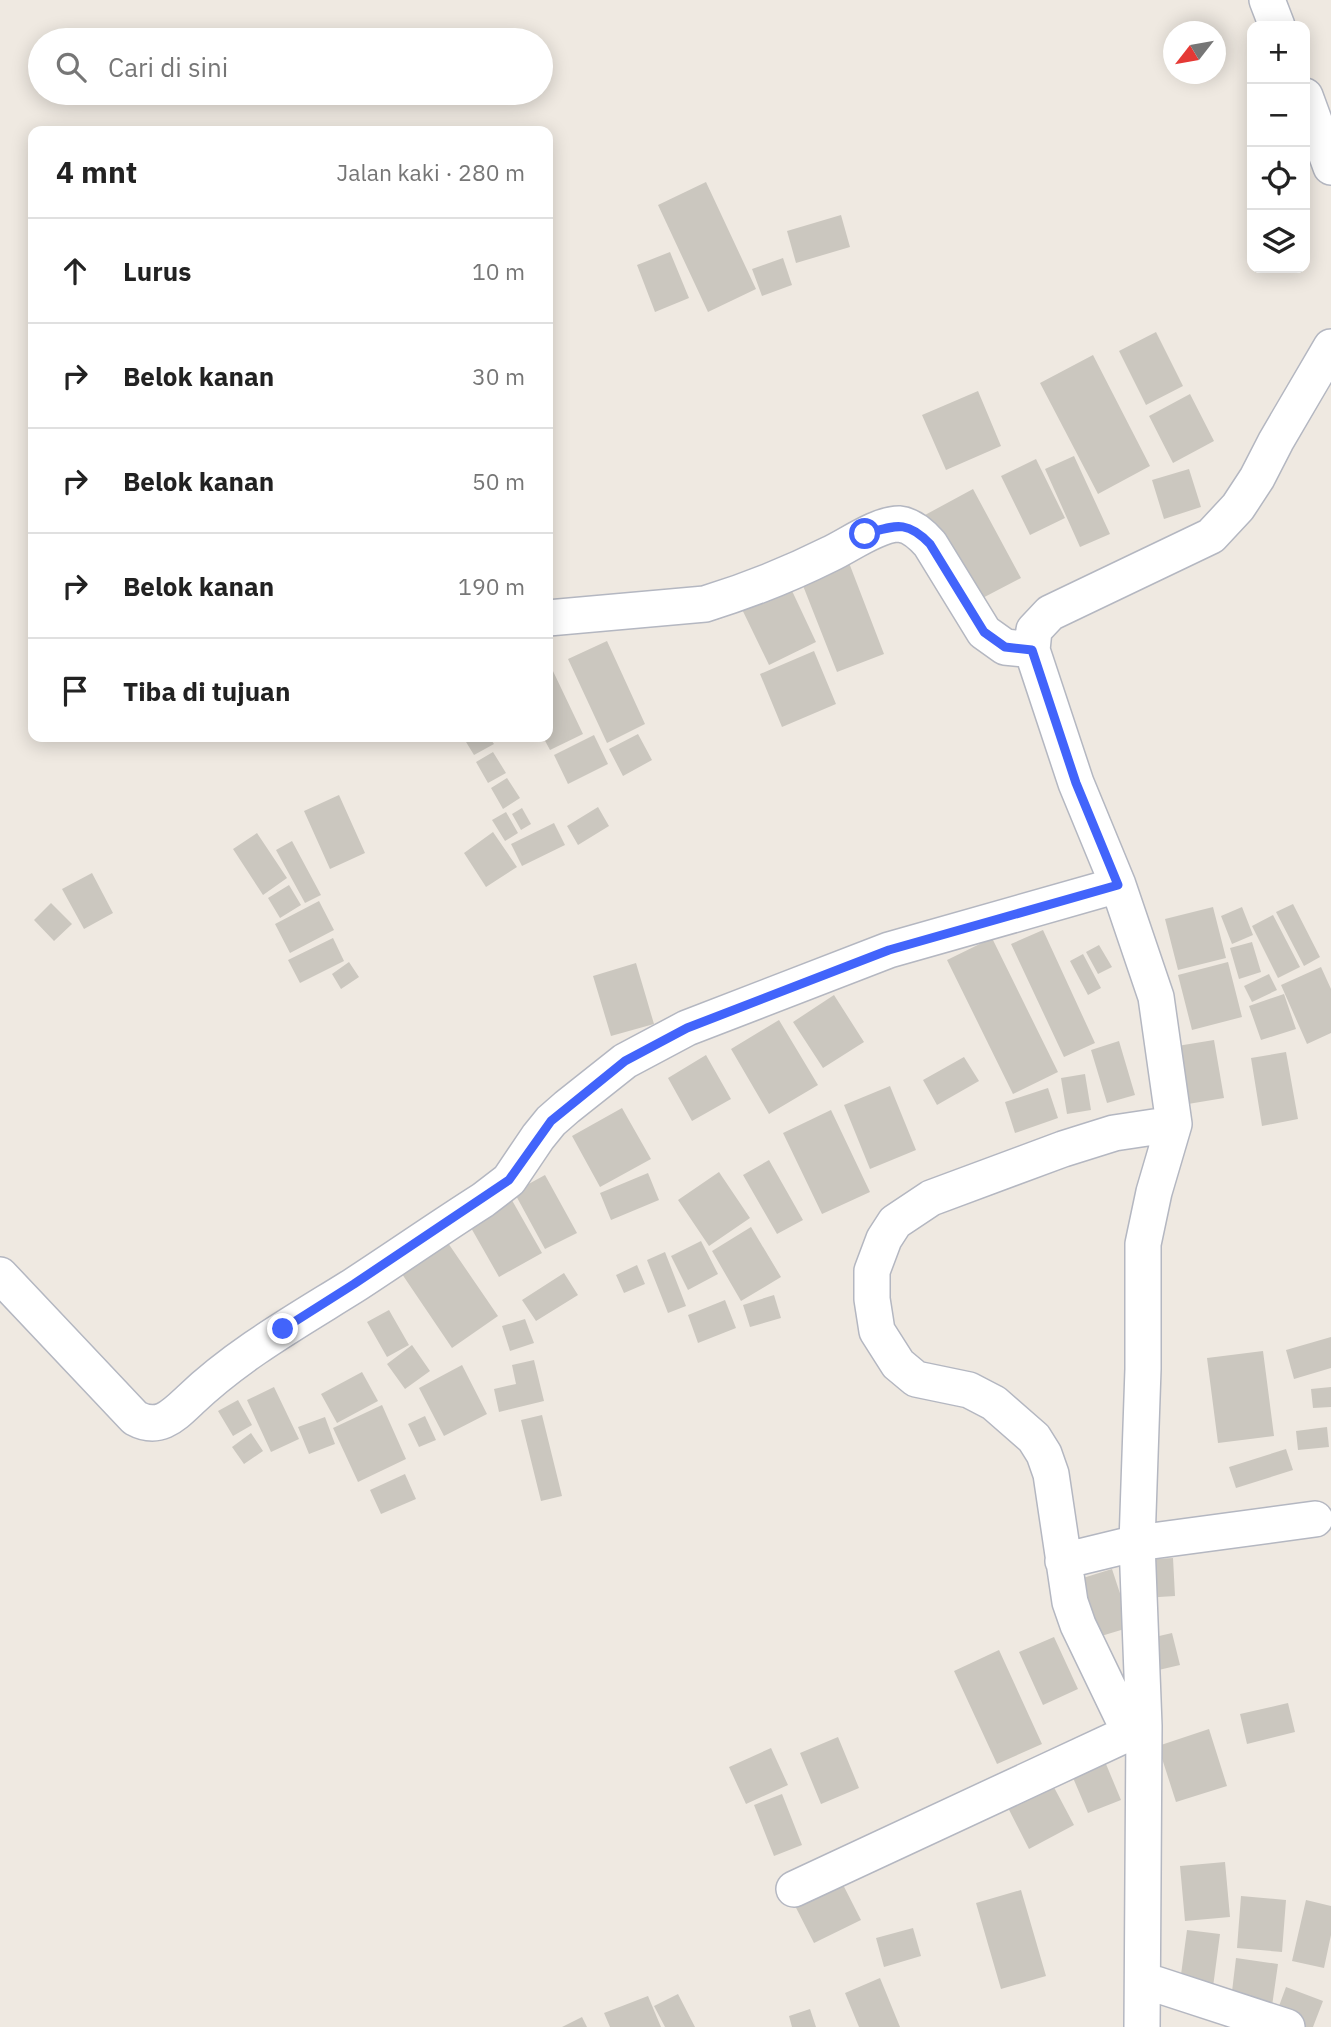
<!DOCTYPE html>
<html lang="id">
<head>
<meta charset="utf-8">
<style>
	body { margin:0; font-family:"IBM Plex Sans",sans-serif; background:#f6f6f6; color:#222 }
	.controls { position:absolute; right:21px; top:21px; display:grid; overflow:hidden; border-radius:14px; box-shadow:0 4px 18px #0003 }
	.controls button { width:63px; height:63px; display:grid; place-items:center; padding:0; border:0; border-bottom:2px solid #e0e0e0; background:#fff; color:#222; font:35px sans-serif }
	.compass { position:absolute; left:1163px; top:21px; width:63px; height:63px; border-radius:50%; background:#fff; box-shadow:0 4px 18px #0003; rotate:239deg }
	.stop { position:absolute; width:21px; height:21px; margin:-16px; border:5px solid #4264fb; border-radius:50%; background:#fff }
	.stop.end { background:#4264fb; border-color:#fff; box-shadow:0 2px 7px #0008 }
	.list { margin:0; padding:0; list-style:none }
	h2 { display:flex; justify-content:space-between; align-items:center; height:91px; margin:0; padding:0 28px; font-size:30px }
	h2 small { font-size:23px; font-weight:400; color:#767676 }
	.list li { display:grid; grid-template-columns:46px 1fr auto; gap:21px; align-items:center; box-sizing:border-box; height:105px; padding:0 28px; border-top:2px solid #e0e0e0 }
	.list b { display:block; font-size:26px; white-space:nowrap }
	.list em { font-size:23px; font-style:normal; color:#767676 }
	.icon { flex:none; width:38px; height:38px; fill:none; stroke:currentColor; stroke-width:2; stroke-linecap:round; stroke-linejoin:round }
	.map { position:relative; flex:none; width:1331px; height:2027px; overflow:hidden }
	.search { position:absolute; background:#fff; box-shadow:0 4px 18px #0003; left:28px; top:28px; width:525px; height:77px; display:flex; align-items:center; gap:18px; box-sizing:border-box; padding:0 24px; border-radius:38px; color:#767676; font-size:26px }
	.panel { position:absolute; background:#fff; box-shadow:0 4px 18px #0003; left:28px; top:126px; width:525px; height:616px; border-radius:14px }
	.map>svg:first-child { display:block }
	.building { fill:#cbc7bf }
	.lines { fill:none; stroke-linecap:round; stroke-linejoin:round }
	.street-casing { stroke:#b4b7c1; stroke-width:38 }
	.street { stroke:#fff; stroke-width:35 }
	.route { stroke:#4264fb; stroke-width:9 }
</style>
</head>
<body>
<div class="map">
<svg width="1331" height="2027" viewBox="0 0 1331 2027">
	<rect width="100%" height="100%" fill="#efe9e1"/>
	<path class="building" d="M706,182L756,289L708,312L658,205Z
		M841,215L850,247L796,263L787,231Z
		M670,252L689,298L655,312L637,265Z
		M783,258L792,285L762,296L752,269Z
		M1156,332L1183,386L1146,405L1119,351Z
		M1093,355L1150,466L1098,494L1040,383Z
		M978,391L1001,446L946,470L922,415Z
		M1190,394L1214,441L1173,463L1149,416Z
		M1074,456L1110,534L1080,547L1045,469Z
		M1036,459L1065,518L1030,535L1001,476Z
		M1189,469L1201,507L1164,519L1152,480Z
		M973,489L1021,578L973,603L925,515Z
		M846,555L884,654L837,672L798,573Z
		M786,578L816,642L769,665L738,601Z
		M607,641L645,724L607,743L568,659Z
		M814,651L836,704L782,727L760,674Z
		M552,669L583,734L550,750L543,737H548V671Z
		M638,734L652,760L623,776L609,749Z
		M594,735L608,764L568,784L554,755Z
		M463,737H489L494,744L474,755Z
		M493,752L506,773L488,783L476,762Z
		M507,778L520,798L503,809L491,788Z
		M339,795L365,853L330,869L304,811Z
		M598,807L609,826L578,845L567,826Z
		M522,808L531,824L521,830L512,814Z
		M506,812L518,833L505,841L492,820Z
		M554,823L565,845L522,866L511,844Z
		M493,832L517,867L486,887L464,853Z
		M257,833L287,878L263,895L233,849Z
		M292,841L321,895L305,903L276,850Z
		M92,873L113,913L84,929L62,889Z
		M289,885L301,905L280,918L268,898Z
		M319,901L334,930L290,953L275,924Z
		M51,903L72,924L54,941L34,920Z
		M1293,904L1320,957L1304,966L1276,912Z
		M1213,907L1226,958L1178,970L1165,919Z
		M1242,907L1253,935L1232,944L1221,916Z
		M1273,915L1300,967L1278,978L1252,926Z
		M1043,930L1095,1043L1064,1057L1011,944Z
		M333,938L344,961L300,983L288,960Z
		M992,938L1058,1072L1013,1094L947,960Z
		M1252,942L1261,972L1239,979L1230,948Z
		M1099,945L1112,967L1098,974L1086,952Z
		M1083,954L1101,988L1088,995L1070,961Z
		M349,962L359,977L341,989L332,974Z
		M1228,962L1242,1017L1192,1030L1178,975Z
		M636,963L654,1024L611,1036L593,976Z
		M1321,967L1331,989V1033L1307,1044L1281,985Z
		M1269,974L1277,990L1252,1002L1244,986Z
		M1284,994L1296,1029L1261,1040L1249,1006Z
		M834,995L864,1042L823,1068L793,1022Z
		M779,1020L818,1085L769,1114L731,1049Z
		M1214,1040L1224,1098L1176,1106L1165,1048Z
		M1119,1041L1135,1095L1107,1103L1091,1050Z
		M1286,1052L1298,1119L1262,1126L1251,1058Z
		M706,1055L731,1099L692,1121L668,1078Z
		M964,1057L979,1081L937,1105L923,1080Z
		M1085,1074L1091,1110L1067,1114L1061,1078Z
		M890,1086L916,1150L870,1169L844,1105Z
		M1048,1088L1058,1118L1015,1133L1005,1102Z
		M622,1108L651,1159L600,1187L572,1136Z
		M831,1110L870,1192L822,1214L783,1133Z
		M769,1160L803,1220L777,1234L743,1175Z
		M719,1172L750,1218L709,1246L678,1200Z
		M648,1173L659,1200L611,1220L600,1193Z
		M545,1175L577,1233L545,1249L514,1192Z
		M509,1195L542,1253L499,1277L466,1219Z
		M751,1227L781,1277L741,1301L712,1251Z
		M701,1241L718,1274L688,1290L671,1256Z
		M448,1243L498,1316L452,1348L402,1274Z
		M665,1252L686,1306L668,1313L647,1260Z
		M637,1265L645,1284L624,1293L616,1275Z
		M564,1273L578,1295L536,1321L522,1300Z
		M774,1295L781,1318L750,1327L743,1305Z
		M725,1300L736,1328L698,1343L688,1315Z
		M389,1310L409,1345L387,1357L367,1322Z
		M525,1319L534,1343L510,1351L502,1326Z
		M1331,1337V1368L1294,1379L1286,1350Z
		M412,1345L430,1371L405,1389L387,1364Z
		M1263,1351L1274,1436L1218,1443L1207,1358Z
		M534,1360L544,1401L499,1412L494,1389L516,1384L512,1365Z
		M462,1365L487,1414L444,1436L419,1388Z
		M362,1372L378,1401L337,1423L321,1394Z
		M274,1387L299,1439L271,1452L247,1400Z
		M1331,1387V1407L1313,1408L1311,1389Z
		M238,1400L252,1425L233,1436L218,1411Z
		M382,1405L406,1459L358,1482L333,1428Z
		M542,1415L562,1496L541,1501L521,1420Z
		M425,1416L436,1440L419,1447L408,1424Z
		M325,1417L335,1444L309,1454L298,1427Z
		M1327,1427L1329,1447L1298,1450L1296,1431Z
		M251,1433L263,1451L244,1464L232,1447Z
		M1286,1449L1293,1470L1236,1488L1229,1467Z
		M405,1474L416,1499L381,1514L370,1490Z
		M1173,1558L1175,1596L1143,1598L1139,1560Z
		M1112,1569L1131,1627L1088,1640L1070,1582Z
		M1172,1633L1180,1665L1150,1672L1142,1640Z
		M1054,1637L1078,1689L1043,1705L1019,1652Z
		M999,1650L1042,1744L997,1764L954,1671Z
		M1288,1703L1295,1732L1247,1744L1240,1714Z
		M1209,1729L1227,1786L1176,1802L1158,1746Z
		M838,1737L859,1788L821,1804L800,1753Z
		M771,1748L788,1785L746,1804L729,1767Z
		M1101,1752L1121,1800L1088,1813L1068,1766Z
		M1048,1776L1074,1825L1029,1849L1003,1798Z
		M782,1794L802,1845L774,1856L754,1805Z
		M1225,1862L1230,1917L1185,1921L1180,1866Z
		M836,1871L861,1920L814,1943L789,1894Z
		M1021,1890L1046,1976L1001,1989L976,1903Z
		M1241,1896L1286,1900L1282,1952L1237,1948Z
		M1306,1900L1331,1906V1935L1324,1968L1292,1961Z
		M913,1928L921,1956L884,1967L876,1938Z
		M1187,1930L1220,1934L1213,1987L1180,1982Z
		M1236,1958L1278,1964L1272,2006L1231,2000Z
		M880,1978L900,2027H859L845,1993Z
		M1286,1987L1323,2001L1313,2027H1301L1275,2017Z
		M678,1994L695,2027H665L654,2006Z
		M648,1996L661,2027H610L604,2013Z
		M810,2009L816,2027H792L789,2016Z
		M582,2017L587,2027H562Z"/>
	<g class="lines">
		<defs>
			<path id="street" d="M1267,0L1277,26
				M1305,96L1331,167
				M548,618L705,604C747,591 790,574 830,554C849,545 878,524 899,524C911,525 923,536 930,544L984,632L1005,647L1032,650
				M0,1275L135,1418C159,1431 173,1416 190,1400C238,1354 297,1321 353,1286C396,1258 439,1228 483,1200L509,1180L538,1137L551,1121L567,1107L625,1061L687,1028L889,950L1118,885
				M1063,1561L1137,1543L1315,1519
				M1129,1731L1078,1625L1070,1602L1051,1474L1044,1454L1034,1438L994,1403L969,1390L916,1379L898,1364L877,1331L872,1299V1271L884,1239L895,1222L931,1198L1063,1149L1114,1133L1174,1124
				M794,1889L1144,1726
				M1143,1980L1287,2027
				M1142,2027L1144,1726L1137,1543L1143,1369V1244L1154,1192L1174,1124L1156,997L1118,885L1076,783L1032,650L1034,630L1050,613L1211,536L1238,507L1257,478L1276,441L1331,347"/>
		</defs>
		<use href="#street" class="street-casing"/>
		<use href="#street" class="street"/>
	</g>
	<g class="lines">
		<path class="route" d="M283,1329L354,1284L509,1180L551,1121L625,1061L687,1028L889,950L1118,885L1076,783L1032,650L1005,647L984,632L930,544C906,519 895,526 865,534"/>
	</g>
</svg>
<div class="controls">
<button>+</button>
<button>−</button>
<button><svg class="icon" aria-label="locate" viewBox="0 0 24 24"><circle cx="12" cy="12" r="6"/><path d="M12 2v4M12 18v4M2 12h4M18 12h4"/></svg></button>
<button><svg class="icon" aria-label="layers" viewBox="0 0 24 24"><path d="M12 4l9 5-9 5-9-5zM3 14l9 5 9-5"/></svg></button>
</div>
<svg class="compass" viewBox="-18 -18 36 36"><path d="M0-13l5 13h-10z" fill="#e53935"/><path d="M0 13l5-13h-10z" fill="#767676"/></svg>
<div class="stop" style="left:865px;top:534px"></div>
<div class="stop end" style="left:283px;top:1329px"></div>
<div class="search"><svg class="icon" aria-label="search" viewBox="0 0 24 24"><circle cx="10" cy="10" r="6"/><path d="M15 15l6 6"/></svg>Cari di sini</div>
<section class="panel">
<h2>4 mnt<small>Jalan kaki · 280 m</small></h2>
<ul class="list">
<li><svg class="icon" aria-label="ahead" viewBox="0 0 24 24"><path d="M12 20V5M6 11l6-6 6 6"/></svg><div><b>Lurus</b></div><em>10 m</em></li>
<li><svg class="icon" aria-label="right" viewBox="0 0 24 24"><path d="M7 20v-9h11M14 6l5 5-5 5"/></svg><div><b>Belok kanan</b></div><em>30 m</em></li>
<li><svg class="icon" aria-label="right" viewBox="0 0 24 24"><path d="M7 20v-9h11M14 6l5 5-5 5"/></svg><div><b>Belok kanan</b></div><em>50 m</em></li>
<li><svg class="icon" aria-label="right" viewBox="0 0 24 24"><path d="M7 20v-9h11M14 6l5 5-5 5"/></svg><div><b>Belok kanan</b></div><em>190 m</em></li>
<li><svg class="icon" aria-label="arrive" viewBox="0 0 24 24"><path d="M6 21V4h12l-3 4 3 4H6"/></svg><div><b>Tiba di tujuan</b></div></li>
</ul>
</section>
</div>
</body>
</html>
